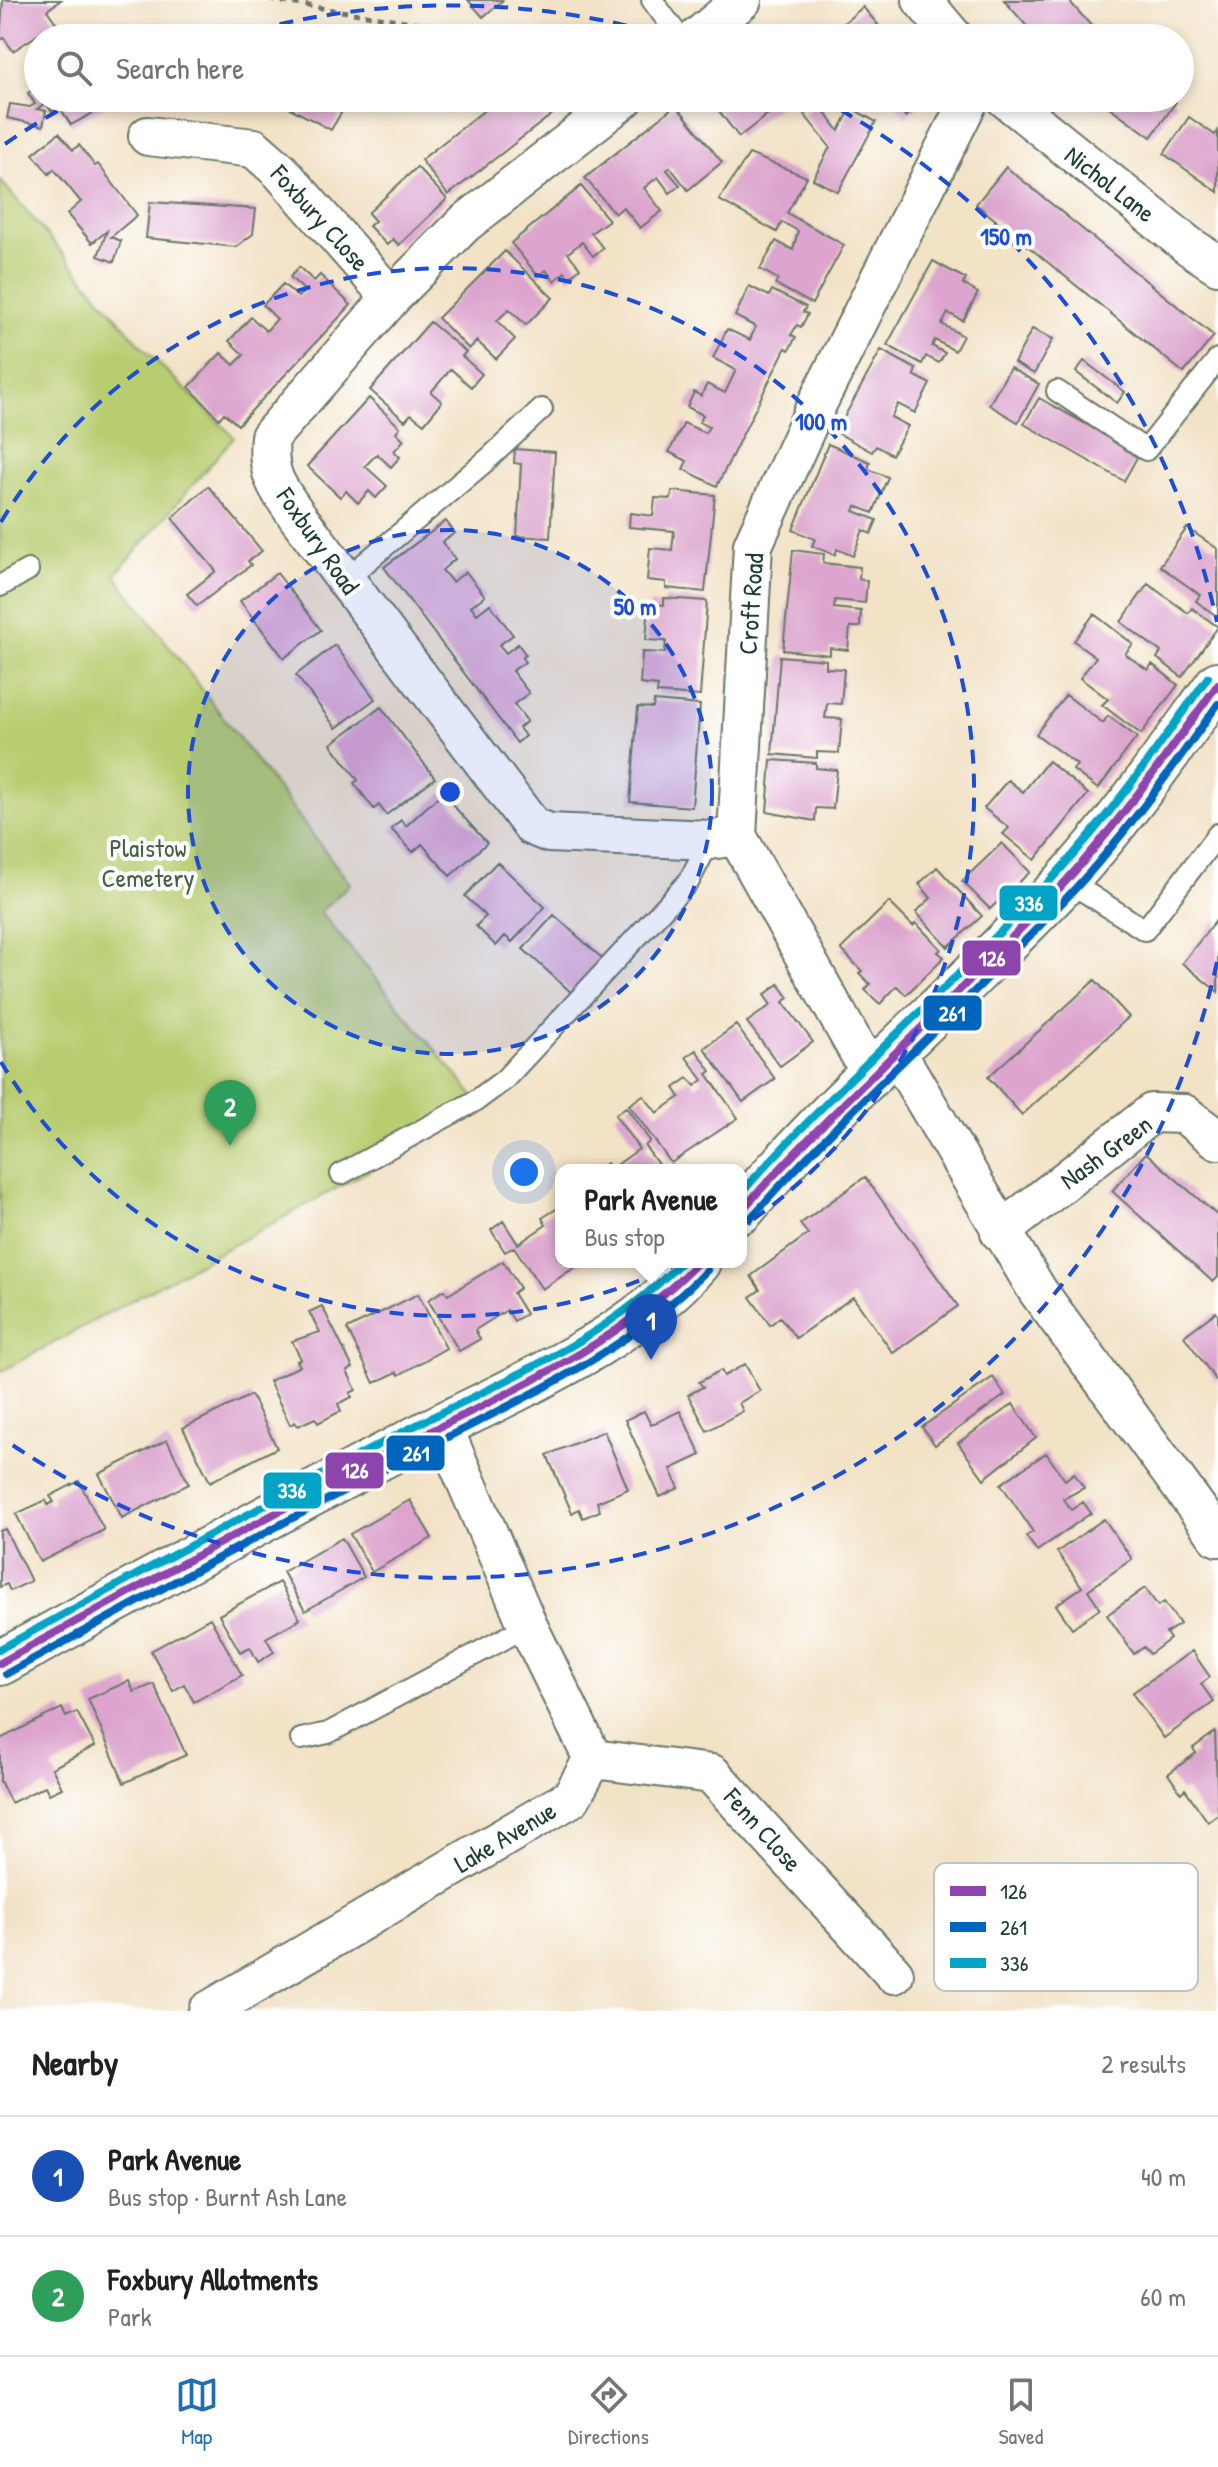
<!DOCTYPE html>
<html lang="en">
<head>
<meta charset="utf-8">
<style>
	body { margin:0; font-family:"Patrick Hand",sans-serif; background:#f2f2f2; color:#202124 }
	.you { position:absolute; left:524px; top:1172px; width:28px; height:28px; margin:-20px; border:6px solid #fff; border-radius:50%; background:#1a73e8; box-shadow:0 0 0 12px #1a73e833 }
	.badge { display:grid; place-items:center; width:52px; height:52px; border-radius:50%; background:#1f6fb2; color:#fff; font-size:26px; font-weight:700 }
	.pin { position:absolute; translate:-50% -66px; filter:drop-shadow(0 2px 4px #0008) }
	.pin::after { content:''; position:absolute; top:42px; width:28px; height:24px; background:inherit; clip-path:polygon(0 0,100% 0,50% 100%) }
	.popup { position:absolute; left:555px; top:1164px; width:192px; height:104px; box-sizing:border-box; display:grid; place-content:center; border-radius:16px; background:#fff; filter:drop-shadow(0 2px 6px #0005); font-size:26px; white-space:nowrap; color:#757577 }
	.popup b { font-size:30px; color:#202124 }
	.popup::after { content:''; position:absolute; left:50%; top:100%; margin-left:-16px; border:16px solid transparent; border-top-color:#fff }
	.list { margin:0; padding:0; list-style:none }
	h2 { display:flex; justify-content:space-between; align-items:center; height:104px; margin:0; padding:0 32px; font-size:34px }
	h2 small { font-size:26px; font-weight:400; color:#757577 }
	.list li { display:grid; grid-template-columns:52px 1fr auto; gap:24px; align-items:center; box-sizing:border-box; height:120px; padding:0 32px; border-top:2px solid #e0e0e0 }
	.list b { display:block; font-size:30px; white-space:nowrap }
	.list p { margin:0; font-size:26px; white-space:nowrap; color:#757577 }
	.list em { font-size:26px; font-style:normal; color:#757577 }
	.icon { flex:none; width:44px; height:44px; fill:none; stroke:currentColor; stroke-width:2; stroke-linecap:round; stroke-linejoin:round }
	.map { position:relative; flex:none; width:1218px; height:2011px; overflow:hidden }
	.search { position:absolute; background:#fff; box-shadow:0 4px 12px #0003; left:24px; right:24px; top:24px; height:88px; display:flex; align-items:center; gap:20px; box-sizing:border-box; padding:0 28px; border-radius:44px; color:#757577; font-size:30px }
	.sheet { height:344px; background:#fff }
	nav { display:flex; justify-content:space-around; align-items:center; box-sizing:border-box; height:112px; border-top:2px solid #e0e0e0; background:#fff; font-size:22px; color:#757577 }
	nav a { display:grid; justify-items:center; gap:4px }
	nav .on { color:#1f6fb2 }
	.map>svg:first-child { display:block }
	.green { fill:#b8cc70; stroke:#6c8452; stroke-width:2 }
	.building { fill:#dca4ce }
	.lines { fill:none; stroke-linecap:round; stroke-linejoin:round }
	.service-casing { stroke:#697767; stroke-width:24 }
	.minor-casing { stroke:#697767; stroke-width:42 }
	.primary-casing { stroke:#697767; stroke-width:48 }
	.path { stroke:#697767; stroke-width:5; stroke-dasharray:6 6; stroke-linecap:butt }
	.service { stroke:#fff; stroke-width:20 }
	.minor { stroke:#fff; stroke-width:38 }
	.primary { stroke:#fff; stroke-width:44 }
	.bus-1-casing { stroke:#fff; stroke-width:14 }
	.bus-2-casing { stroke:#fff; stroke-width:14 }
	.bus-3-casing { stroke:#fff; stroke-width:14 }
	.bus-1 { stroke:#8e44ad; stroke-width:8 }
	.bus-2 { stroke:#0065bd; stroke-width:8 }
	.bus-3 { stroke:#02a4c6; stroke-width:8 }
	.ring { fill:none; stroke:#1d4ed8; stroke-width:4; stroke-dasharray:14 10 }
	.labels { text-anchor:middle; stroke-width:8; stroke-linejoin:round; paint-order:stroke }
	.street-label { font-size:26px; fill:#1f3d34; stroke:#fff }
	.park-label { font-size:26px; fill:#456143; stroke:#fff }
	.key { fill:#fff; stroke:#bcc5c2; stroke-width:2 }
	.key-label { font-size:22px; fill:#1f3d34 }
	.centre { fill:#1d4ed8; stroke:#fff; stroke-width:4 }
	.ring-label { font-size:24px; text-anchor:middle; font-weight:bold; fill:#1d4ed8; stroke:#fff; stroke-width:8; stroke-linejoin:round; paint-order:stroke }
	.line-badge { stroke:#fff; stroke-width:3 }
	.badge-label { font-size:22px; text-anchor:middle; font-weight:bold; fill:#fff }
</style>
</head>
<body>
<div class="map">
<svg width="1218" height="2011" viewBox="0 0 1218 2011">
	<rect width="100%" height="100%" fill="#fff"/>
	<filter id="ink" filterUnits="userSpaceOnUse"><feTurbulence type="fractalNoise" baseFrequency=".0125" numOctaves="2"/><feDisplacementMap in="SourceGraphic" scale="16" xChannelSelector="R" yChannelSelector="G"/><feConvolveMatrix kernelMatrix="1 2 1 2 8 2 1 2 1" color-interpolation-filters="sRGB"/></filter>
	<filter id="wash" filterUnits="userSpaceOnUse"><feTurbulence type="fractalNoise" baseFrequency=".006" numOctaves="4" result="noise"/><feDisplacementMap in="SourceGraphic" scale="32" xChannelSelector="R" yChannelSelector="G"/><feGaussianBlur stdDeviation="1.8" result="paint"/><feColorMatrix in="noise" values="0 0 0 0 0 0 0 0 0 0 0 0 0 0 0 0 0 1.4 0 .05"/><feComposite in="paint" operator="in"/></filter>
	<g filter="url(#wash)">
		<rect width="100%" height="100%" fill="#f2e2c6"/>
		<path class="green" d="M0,180L145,350L234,437L115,575L350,884L320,912L484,1108L0,1372Z"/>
		<g id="blocks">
			<path class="building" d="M3,0H61L47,10L56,23L13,51L4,38L0,40Z
				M468,0H503L483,17Z
				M1004,0H1072L1070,2L1102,38H1037Z
				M863,7L889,38H838L833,32Z
				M38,87V98H121L71,125L60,108L52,112L46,103L37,109L46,111L43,126L7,118L10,104L30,107L35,104L28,93Z
				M271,98H350L331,130Z
				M500,98H573L448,195L421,160Z
				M709,98H788L739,137Z
				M889,98H927L906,117Z
				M1097,98H1171L1176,102L1151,137Z
				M818,103L839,131L851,108L876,122L838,192L813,179L830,147L804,114Z
				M676,105L722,162L688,190L670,167L667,170L680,185L670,193L658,177L644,188L662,211L640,228L623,207L615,214L585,178Z
				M1189,117L1215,135L1218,131V192L1164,154Z
				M59,133L73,150L79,145L95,166L98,164L137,215L111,237L121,241L114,262L98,256L107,231L92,243L67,214L81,202L54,169L49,174L33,154Z
				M749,154L807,177L787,213L844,245L812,304L775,284L778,279L760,269L776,241L793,250L798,231L782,222L777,232L719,200Z
				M417,167L447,199L399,245L393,239L387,245L369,226L375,221L368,213Z
				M1006,167L1214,336L1184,373L976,204Z
				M581,186L609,220L591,233L603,248L593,256L582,242L568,253L580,268L569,278L565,272L554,281L546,270L538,276L511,243Z
				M150,202L256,209L253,234L236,247L146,238Z
				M505,251L553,298L526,325L509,309L497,321L515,339L496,359L477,341L469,349L438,318Z
				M933,261L966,279L963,284L978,293L963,321L948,313L942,324L963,336L955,351L935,340L932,346L945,353L939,363L926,356L922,364L887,345Z
				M299,267L314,281L320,275L351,305L238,425L224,413L219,419L189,387L221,353L234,365L244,355L229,341L251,317L266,331L277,319L263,305L283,284L298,297L305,291L290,277Z
				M749,286L769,296L772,290L806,307L803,312L808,314L801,327L797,325L791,335L796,337L789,350L786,348L784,351L717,486L683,469L687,461L669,452L684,423L705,433L709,427L699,422L703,415L687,407L694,392L701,396L707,384L725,393L736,370L713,358L727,329L750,340L752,335L756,327L735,316Z
				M430,322L466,352L462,356L482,374L471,387L451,369L431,392L442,402L424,424L411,414L405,421L370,390Z
				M1032,329L1053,339L1034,374L1014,363Z
				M881,350L916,369L914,375L930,384L915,413L898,404L891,417L908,426L892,455L876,446L872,452L836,432Z
				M1084,361L1125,392L1117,403L1076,372Z
				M1010,368L1039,384L1018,422L989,405Z
				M369,398L400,427L396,432L404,440L394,451L400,457L391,467L377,454L365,466L387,486L376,498L369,491L358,503L346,491L340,497L307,466Z
				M1039,398L1139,454L1124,481L1024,424Z
				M828,444L870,462L868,469L888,477L873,513L856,506L854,511L877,520L871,534L863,530L853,556L837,549L835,555L812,546L815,539L793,530Z
				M515,449L555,452L550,538L517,536L521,464L514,463Z
				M208,486L262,551L248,561L251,565L197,606L187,594L216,571L172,518Z
				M672,491L715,495L705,592L666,588V582L647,580L650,548L672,550L674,531L629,527L630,513L653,516L655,498L671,499Z
				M446,521L455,533L442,542L455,559L442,570L452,582L466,572L485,596L471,606L477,614L490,604L513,635L499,645L506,653L518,644L526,655L522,658L525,662L512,671L529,693L514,704L527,721L519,728L525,736L517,743L384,567Z
				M1187,528L1218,549V617L1196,601L1200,595L1160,566Z
				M793,550L824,554L823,563L860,567L859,579L867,581L865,603L835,600L834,608L861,611L860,627H850L848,650L830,648V655L783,650Z
				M277,573L321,630L284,658L240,601Z
				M1148,584L1188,613L1192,608L1218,627L1182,677L1157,658L1161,652L1121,622Z
				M664,598L707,601L700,696L657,693L658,686L640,684L642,652L665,653L666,641L646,640L649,604L664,605Z
				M1094,614L1133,644L1125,654L1148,670L1152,664L1178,685L1141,734L1102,705L1108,699L1080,678L1096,657L1074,641Z
				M335,645L375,699L336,728L296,675Z
				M780,656L826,660V668L844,669L841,704L827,703L826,711L825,718L842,719L839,753L817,752V758L772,754Z
				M1066,695L1103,723L1108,716L1137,737L1098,789L1073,770L1077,765L1036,734Z
				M654,701L700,705L692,807L630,802L638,707L653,708Z
				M381,707L435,778L386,815L379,805L374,809L354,783L358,780L331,744Z
				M771,760L816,763V768L837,770L833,809L816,808L815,821L767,812Z
				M1048,761L1088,794L1035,860L1003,834L1009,828L984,808L1008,780L1023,792Z
				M442,793L487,843L450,876L422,844L413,852L391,829L401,820L406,826Z
				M1002,843L1030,872L990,909L962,881Z
				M497,862L545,907L512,942L505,936L496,946L476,926L486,916L465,896Z
				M937,867L982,916L948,947L916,912L931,898L919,884Z
				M889,902L913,926L916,923L941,949L938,952L944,957L906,995L897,986L880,1004L865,990L870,984L859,973L862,971L841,949Z
				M554,915L604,960L573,994L523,949Z
				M1218,918V992L1182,963Z
				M1095,980L1129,1017L1022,1115L988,1077Z
				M779,984L789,998L783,1002L813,1042L780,1066L747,1022L771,1005L764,995Z
				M736,1025L775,1079L743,1102L704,1048Z
				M696,1050L711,1071L707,1074L738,1118L671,1163L629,1105L643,1095L657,1113L680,1097L674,1088L688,1078L695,1086L703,1080L686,1057Z
				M626,1107L650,1141L645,1146L662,1170H596L607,1163L611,1169L639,1149L615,1115Z
				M1146,1153L1218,1216V1277L1213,1282L1112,1191Z
				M865,1177L958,1306L893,1353L853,1297L796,1338L780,1317L770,1325L750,1297L760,1290L751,1276L808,1234L800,1224Z
				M561,1206V1262H583L542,1289L514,1247L505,1252L491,1230L503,1221L518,1244L546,1225L542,1218Z
				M503,1261L520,1288L513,1293L526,1314L514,1321L507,1310L475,1330L480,1339L459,1351L428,1300L444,1290L448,1295Z
				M418,1294L446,1348L399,1375L397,1372L374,1383L347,1329Z
				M322,1306L353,1368L347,1371L356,1390L350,1393L352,1397L338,1404L341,1411L318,1423L315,1418L298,1426L295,1422L290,1425L269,1381L300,1366L297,1361L301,1359L292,1341L320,1332L309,1312Z
				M1216,1312L1218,1315V1383L1184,1336Z
				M745,1364L760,1391L739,1403L743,1411L707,1431L688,1395L703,1387L699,1382L721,1370L724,1376Z
				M993,1377L1005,1395L935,1445L922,1427Z
				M251,1395L277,1448L210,1482L183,1428Z
				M1013,1404L1036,1438L984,1479L958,1443Z
				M644,1411L651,1425L680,1411L701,1455L671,1469L679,1488L660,1497L625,1420Z
				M604,1431L628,1489L597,1502L600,1511L583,1518L579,1509L572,1513L547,1455Z
				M167,1440L189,1484L122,1518L99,1474Z
				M1046,1453L1065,1480L1074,1473L1084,1488L1063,1499L1071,1510L1083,1502L1091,1513L1037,1551L1026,1536L1033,1532L1001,1484Z
				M79,1481L104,1530L40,1562L16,1514L46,1500L48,1505L54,1502L50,1496Z
				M410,1500L432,1538L372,1572L350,1534Z
				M1104,1519L1132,1559L1088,1590L1100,1608L1072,1628L1056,1605L1082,1587L1057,1552Z
				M5,1529L31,1581L10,1591L7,1584L0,1587V1531Z
				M342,1538L364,1577L305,1611L283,1572Z
				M279,1582L300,1619L266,1638L274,1652L258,1662L250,1647L240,1652L219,1615Z
				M1145,1588L1158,1606L1164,1602L1180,1624L1166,1633L1170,1639L1150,1654L1144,1647L1134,1654L1107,1615Z
				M210,1618L242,1675L194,1702L184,1684L173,1691L151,1651Z
				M1192,1651L1210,1677L1201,1684L1214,1702L1164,1738L1132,1693Z
				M129,1681L134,1692L154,1684L186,1755L124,1783L88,1699Z
				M62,1708L66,1717L77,1712L95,1746L52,1768L62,1788L49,1794L45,1786L11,1803L0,1781V1739Z
				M1215,1732L1218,1815L1208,1822L1185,1789L1181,1793L1168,1774L1196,1753L1193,1748Z"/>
		</g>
	</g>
	<g filter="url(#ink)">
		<use href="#blocks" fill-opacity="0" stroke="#697767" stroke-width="2"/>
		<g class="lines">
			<defs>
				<path id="service" d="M652,0L680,38
					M1057,391L1146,450L1218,359
					M345,580L487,460L542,409
					M0,586L28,570
					M1066,880L1145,930L1218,834
					M341,1174L477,1100L504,1080L689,881L710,840
					M301,1739L328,1733L528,1626"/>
				<path id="minor" d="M922,0L954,38
					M697,38L742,0
					M625,98L464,224L391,298L270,437C266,475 277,487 298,517L532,826L549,833L710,840L737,836
					M1005,98L1189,246L1218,265
					M148,136L254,148L280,171L391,298
					M895,1050L1037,1290L1218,1537
					M872,1076L737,836L753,545L817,404L970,98
					M1000,1232L1152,1113L1184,1114L1218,1140
					M593,1759L712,1774L894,1974
					M208,2011L571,1798L593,1759L528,1626L442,1425"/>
				<path id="primary" d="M741,1211C841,1094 960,994 1065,882C1121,821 1169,751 1218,684
					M0,1663C135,1589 270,1515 406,1444C502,1393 627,1346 698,1262"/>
			</defs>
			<use href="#service" class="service-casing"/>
			<use href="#minor" class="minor-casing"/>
			<use href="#primary" class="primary-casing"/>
			<path class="path" d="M270,0L514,38"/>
			<use href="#service" class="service"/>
			<use href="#minor" class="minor"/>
			<use href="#primary" class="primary"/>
			<defs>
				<path id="bus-1" d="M741,1211C844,1096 961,995 1066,881C1122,820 1169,751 1218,684
					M0,1663C130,1592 259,1521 390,1452C498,1396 612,1351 698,1262"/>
				<path id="bus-2" d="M750,1219C852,1104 968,1003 1073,891C1127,833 1172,768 1218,704
					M6,1674C135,1603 264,1532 395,1464C504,1406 619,1361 707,1270"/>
				<path id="bus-3" d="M741,1193C841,1081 955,984 1056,874C1113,813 1160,744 1208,677
					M0,1649C132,1577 264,1505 397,1435C495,1384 603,1343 681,1262"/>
			</defs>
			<use href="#bus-1" class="bus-1-casing"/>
			<use href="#bus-2" class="bus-2-casing"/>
			<use href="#bus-3" class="bus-3-casing"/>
			<use href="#bus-1" class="bus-1"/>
			<use href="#bus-2" class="bus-2"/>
			<use href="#bus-3" class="bus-3"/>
		</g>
	</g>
	<circle cx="450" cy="792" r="262" fill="#1d4ed8" fill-opacity=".12"/>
	<g class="ring">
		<circle cx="450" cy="792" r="262"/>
		<path d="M1 522A524 524 0 1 1 1 1062"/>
		<path d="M1217 962A786 786 0 0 1 5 1440M5 144A786 786 0 0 1 81 98M233 36A786 786 0 0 1 667 36M819 98A786 786 0 0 1 1217 622"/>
	</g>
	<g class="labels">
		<g class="street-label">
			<text transform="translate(1110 184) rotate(38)" y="9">Nichol Lane</text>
			<text transform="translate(320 218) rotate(48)" y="9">Foxbury Close</text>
			<text transform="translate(318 541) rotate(55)" y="9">Foxbury Road</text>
			<text transform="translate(751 604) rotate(-86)" y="9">Croft Road</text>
			<text transform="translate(1106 1152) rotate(-36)" y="9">Nash Green</text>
			<text transform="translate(763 1830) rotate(48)" y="9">Fenn Close</text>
			<text transform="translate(505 1837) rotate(-31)" y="9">Lake Avenue</text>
		</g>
		<g class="park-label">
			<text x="148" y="857">Plaistow<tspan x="148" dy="30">Cemetery</tspan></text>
		</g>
	</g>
	<rect x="934" y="1863" width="264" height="128" rx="12" class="key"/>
	<rect x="950" y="1886" width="36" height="10" fill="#8e44ad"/>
	<rect x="950" y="1922" width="36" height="10" fill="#0065bd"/>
	<rect x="950" y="1958" width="36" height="10" fill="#02a4c6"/>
	<g class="key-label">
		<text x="1000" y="1899">126</text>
		<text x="1000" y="1935">261</text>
		<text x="1000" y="1971">336</text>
	</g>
	<circle cx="450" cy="792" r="12" class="centre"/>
	<g class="ring-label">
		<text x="1006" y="245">150 m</text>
		<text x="821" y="430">100 m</text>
		<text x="635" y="615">50 m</text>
	</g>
	<g class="line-badge">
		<rect x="998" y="884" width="61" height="38" rx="8" fill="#02a4c6"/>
		<rect x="961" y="939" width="61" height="38" rx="8" fill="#8e44ad"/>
		<rect x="922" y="994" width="61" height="38" rx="8" fill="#0065bd"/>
		<rect x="385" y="1434" width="61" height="38" rx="8" fill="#0065bd"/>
		<rect x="324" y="1451" width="61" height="39" rx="8" fill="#8e44ad"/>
		<rect x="262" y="1471" width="61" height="39" rx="8" fill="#02a4c6"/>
	</g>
	<g class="badge-label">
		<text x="1029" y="911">336</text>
		<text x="992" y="966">126</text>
		<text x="952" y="1021">261</text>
		<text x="416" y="1461">261</text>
		<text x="355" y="1478">126</text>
		<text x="292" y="1498">336</text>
	</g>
</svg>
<div class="you"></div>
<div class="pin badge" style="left:651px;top:1360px;background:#1a4fb4">1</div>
<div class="popup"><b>Park Avenue</b>Bus stop</div>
<div class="pin badge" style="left:230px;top:1146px;background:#2e9e5b">2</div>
<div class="search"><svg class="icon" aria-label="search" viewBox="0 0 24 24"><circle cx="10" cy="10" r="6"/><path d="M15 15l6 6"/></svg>Search here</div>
</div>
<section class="sheet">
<h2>Nearby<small>2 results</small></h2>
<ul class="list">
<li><span class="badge" style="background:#1a4fb4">1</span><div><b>Park Avenue</b><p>Bus stop · Burnt Ash Lane</p></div><em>40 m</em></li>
<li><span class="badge" style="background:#2e9e5b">2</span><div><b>Foxbury Allotments</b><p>Park</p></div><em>60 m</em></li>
</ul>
</section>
<nav>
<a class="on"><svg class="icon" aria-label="map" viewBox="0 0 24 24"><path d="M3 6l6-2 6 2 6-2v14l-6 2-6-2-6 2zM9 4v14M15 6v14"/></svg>Map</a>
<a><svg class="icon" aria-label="directions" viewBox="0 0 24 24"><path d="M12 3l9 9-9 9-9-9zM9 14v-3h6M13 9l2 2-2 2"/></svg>Directions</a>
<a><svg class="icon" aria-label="saved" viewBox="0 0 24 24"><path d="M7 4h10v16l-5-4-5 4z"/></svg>Saved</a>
</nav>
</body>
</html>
